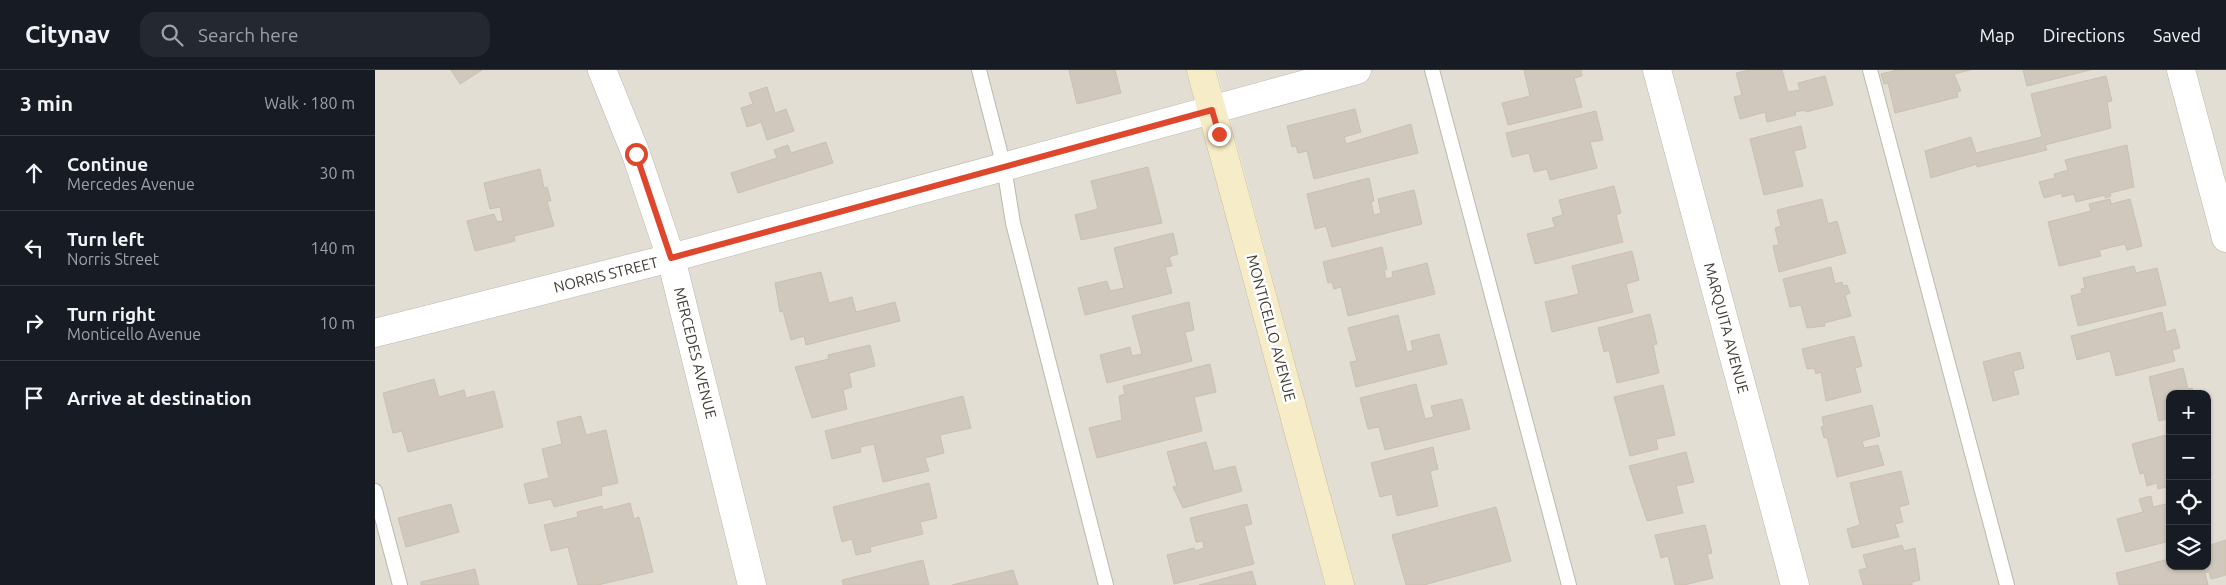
<!DOCTYPE html>
<html lang="en">
<head>
<meta charset="utf-8">
<style>
	body { margin:0; font-family:Ubuntu,sans-serif; background:#242831; color:#f1f3f6 }
	.controls { position:absolute; right:15px; bottom:15px; display:grid; overflow:hidden; border-radius:10px; box-shadow:0 1px 4px #0004 }
	.controls button { width:45px; height:45px; display:grid; place-items:center; padding:0; border:0; border-bottom:1px solid #363941; background:#171b24; color:#f1f3f6; font:25px sans-serif }
	.stop { position:absolute; width:15px; height:15px; margin:-11px; border:4px solid #df472d; border-radius:50%; background:#fff }
	.stop.end { background:#df472d; border-color:#fff; box-shadow:0 1px 5px #0008 }
	.list { margin:0; padding:0; list-style:none }
	h2 { display:flex; justify-content:space-between; align-items:center; height:65px; margin:0; padding:0 20px; font-size:21px }
	h2 small { font-size:16px; font-weight:400; color:#9ea1a6 }
	.list li { display:grid; grid-template-columns:32px 1fr auto; gap:15px; align-items:center; box-sizing:border-box; height:75px; padding:0 20px; border-top:1px solid #363941 }
	.list b { display:block; font-size:19px; white-space:nowrap }
	.list p { margin:0; font-size:16px; white-space:nowrap; color:#9ea1a6 }
	.list em { font-size:16px; font-style:normal; color:#9ea1a6 }
	.icon { flex:none; width:28px; height:28px; fill:none; stroke:currentColor; stroke-width:2; stroke-linecap:round; stroke-linejoin:round }
	.map { position:relative; flex:none; width:1851px; height:515px; overflow:hidden }
	header { display:flex; align-items:center; gap:30px; box-sizing:border-box; height:70px; padding:0 25px; background:#171b24; border-bottom:1px solid #363941 }
	header strong { font-size:24px }
	nav { display:flex; gap:28px; margin-inline-start:auto; font-size:18px }
	.search { width:350px; height:45px; background:#242831; display:flex; align-items:center; gap:12px; box-sizing:border-box; padding:0 18px; border-radius:15px; color:#9ea1a6; font-size:19px }
	main { display:flex }
	aside { flex:1; background:#171b24 }
	.map>svg:first-child { display:block }
	.residential { fill:#e3ded4; fill-rule:evenodd }
	.building { fill:#d0c8bc; stroke:#cac0b0 }
	.lines { fill:none; stroke-linecap:round; stroke-linejoin:round }
	.lane-casing { stroke:#bdb7ac; stroke-width:16 }
	.street-casing { stroke:#bdb7ac; stroke-width:29 }
	.secondary-casing { stroke:#cbbe9a; stroke-width:29 }
	.lane { stroke:#fff; stroke-width:14 }
	.street { stroke:#fff; stroke-width:28 }
	.secondary { stroke:#f7ecc8; stroke-width:28 }
	.route { stroke:#df472d; stroke-width:6 }
	.labels { text-anchor:middle; stroke-width:5; stroke-linejoin:round; paint-order:stroke }
	.street-label { font-size:15px; fill:#423d35; stroke:#fff }
</style>
</head>
<body>
<header>
<strong>Citynav</strong>
<div class="search"><svg class="icon" aria-label="search" viewBox="0 0 24 24"><circle cx="10" cy="10" r="6"/><path d="M15 15l6 6"/></svg>Search here</div>
<nav><a>Map</a><a>Directions</a><a>Saved</a></nav>
</header>
<main>
<aside>
<h2>3 min<small>Walk · 180 m</small></h2>
<ul class="list">
<li><svg class="icon" aria-label="ahead" viewBox="0 0 24 24"><path d="M12 20V5M6 11l6-6 6 6"/></svg><div><b>Continue</b><p>Mercedes Avenue</p></div><em>30 m</em></li>
<li><svg class="icon" aria-label="left" viewBox="0 0 24 24"><path d="M17 20v-9H6M10 6l-5 5 5 5"/></svg><div><b>Turn left</b><p>Norris Street</p></div><em>140 m</em></li>
<li><svg class="icon" aria-label="right" viewBox="0 0 24 24"><path d="M7 20v-9h11M14 6l5 5-5 5"/></svg><div><b>Turn right</b><p>Monticello Avenue</p></div><em>10 m</em></li>
<li><svg class="icon" aria-label="arrive" viewBox="0 0 24 24"><path d="M6 21V4h12l-3 4 3 4H6"/></svg><div><b>Arrive at destination</b></div></li>
</ul>
</aside>
<div class="map">
<svg width="1851" height="515" viewBox="0 0 1851 515">
	<rect width="100%" height="100%" fill="#f0ede5"/>
	<path class="residential" d="M0,0H813L950,515H0Z
		M842,0H1851V515H979ZM1795,324H1832V496H1795Z"/>
	<path class="building" d="M76,0H107L85,14Z
		M694,0H740L746,23L702,34Z
		M1149,0H1206L1207,6L1199,8L1207,37L1133,55L1127,33L1155,26Z
		M1375,0H1407L1413,22L1425,20L1423,13L1450,6L1458,35L1431,42L1430,40L1420,42L1421,45L1392,52L1390,42L1365,49L1359,27L1367,25L1361,3Z
		M1523,0H1595L1579,4L1586,21L1582,22L1583,27L1520,43L1513,13L1509,14L1506,4Z
		M1648,0H1715L1652,16Z
		M1731,6L1737,31L1732,32L1736,58L1670,75L1672,80L1602,97V94L1556,108L1550,81L1596,67L1601,83L1667,67L1656,24Z
		M392,17L400,43L411,39L419,61L392,70L386,52L372,57L366,38L378,34L374,23Z
		M980,39L986,62L969,67L971,74L1036,54L1043,83L939,109L932,81L923,83L921,76L917,77L912,56Z
		M1221,41L1228,70L1215,72L1222,98L1175,110L1172,99L1159,102L1154,83L1137,87L1131,63Z
		M1426,56L1431,78L1419,81L1428,116L1389,125L1375,69Z
		M451,72L458,93L363,123L356,103L402,88L399,80L413,75L416,83Z
		M1752,75L1759,117L1735,123L1736,126L1730,128V125L1701,132L1699,124L1687,127V123L1669,128L1664,112L1680,108L1679,104L1693,100L1690,90Z
		M773,97L787,153L706,170L700,145L723,139L716,111Z
		M165,99L169,118L172,117L176,131H172L179,156L139,166L140,171L100,181L92,151L119,144L122,152L128,151L125,137L115,139L109,113Z
		M994,108L999,131L996,132L999,145L1006,143L1003,129L1039,120L1047,154L957,177L951,156L940,159L932,124Z
		M1239,116L1246,143L1241,145L1248,172L1160,194L1152,164L1180,157L1177,148L1188,145L1184,130Z
		M1447,129L1453,154L1462,151L1471,183L1404,202L1398,176L1404,175L1400,158L1406,156L1402,140Z
		M1735,129L1736,134L1755,129L1767,176L1752,180L1750,174L1724,180L1726,186L1684,196L1673,152L1716,141L1714,134Z
		M798,163L803,184L794,187L797,196L790,197L797,223L710,245L703,218L732,211L735,221L749,218L739,178Z
		M1007,177L1012,199L1009,200L1011,209L1018,207L1017,202L1052,193L1060,224L973,246L966,217L959,219L957,212L953,213L948,192Z
		M1257,181L1264,210L1251,214L1258,242L1177,262L1170,232L1204,224L1197,196Z
		M1759,196L1761,203L1782,198L1791,235L1703,256L1696,226L1707,223L1706,219L1710,218L1708,208Z
		M1456,197L1460,214L1467,212L1468,216L1472,215L1475,223L1470,225L1476,246L1449,253L1450,256L1432,258L1426,235L1415,237L1408,209Z
		M446,202L454,233L477,227L481,242L520,232L525,251L431,275L429,266L416,270L408,241L405,242L400,213Z
		M814,232L819,260L810,262L817,291L732,313L725,285L755,277L757,286L767,284L757,246Z
		M1787,242L1791,262L1800,259L1805,278L1797,280L1800,291L1741,306L1735,281L1702,290L1696,266Z
		M1275,244L1282,274L1278,275L1284,303L1242,313L1234,280L1229,282L1223,258Z
		M1023,245L1032,282L1038,280L1036,271L1064,264L1072,294L981,317L975,292L982,291L973,258Z
		M1479,266L1487,296L1480,298L1486,322L1451,331L1446,302L1441,304L1439,298L1432,299L1427,279Z
		M495,275L500,296L474,303L477,317L468,320L472,339L437,348L420,297L454,289L453,285Z
		M1645,282L1649,298L1638,301L1644,324L1618,331L1608,292Z
		M835,294L841,322L819,327L827,361L722,388L714,358L747,350L744,326L750,324L748,316Z
		M1808,298L1813,319L1817,318L1819,324H1795V348L1784,351L1774,307Z
		M59,309L64,327L89,320L91,328L119,321L128,357L33,382L27,361L18,363L8,323Z
		M1041,314L1050,349L1059,347L1056,336L1087,329L1095,359L1010,380L1004,357L993,359L985,328Z
		M1288,315L1300,365L1281,369L1283,379L1255,386L1239,327Z
		M588,326L596,358L565,365L569,383L550,388L554,401L508,412L499,374L485,377L486,382L457,389L450,361Z
		M1497,335L1505,366L1487,371L1489,378L1503,375L1509,395L1462,407L1452,367L1449,368L1446,357L1449,356L1447,347Z
		M206,346L211,365L231,360L243,413L226,417L227,425L179,437L176,429L154,434L149,414L174,408L167,379L187,374L182,352Z
		M1795,364V416L1783,419L1782,413L1772,416L1769,403L1765,404L1757,374Z
		M831,372L839,401L860,396L867,421L808,438L798,417L802,416L792,382Z
		M1058,377L1063,399L1055,401L1063,436L1022,446L1017,424L1005,427L996,393Z
		M1311,382L1319,412L1301,416L1308,443L1272,451L1254,396Z
		M1526,401L1534,434L1524,437L1528,452L1520,454L1524,467L1477,478L1472,459L1485,455L1475,413Z
		M554,413L562,448L545,452L548,464L495,477L496,482L481,485L477,469L467,472L458,437Z
		M1776,426L1778,437L1795,433V471L1751,482L1742,449L1768,442L1764,429Z
		M255,433L259,449L264,447L278,502L223,515H203L193,477L176,481L169,455L203,447L202,442L227,436L228,440Z
		M76,434L84,462L31,477L23,448Z
		M872,434L877,454L869,456L879,494L799,514L792,485L819,478L820,481L829,478L828,471L821,472L815,448Z
		M1121,437L1136,491L1049,515H1031L1017,465Z
		M1330,455L1337,483L1332,484L1338,508L1309,515H1300L1293,486L1286,488L1280,465Z
		M1851,470V505L1836,509L1834,502L1830,503L1833,515H1744L1741,503L1794,489L1795,496H1832V476Z
		M1527,475L1529,481L1540,478L1545,510L1537,512V515H1488L1484,500L1492,498L1488,485Z
		M548,490L554,515H468L467,510Z
		M100,499L104,515H46V512Z
		M638,500L643,515H577Z
		M877,501L881,515H824Z"/>
	<g class="lines">
		<defs>
			<path id="lane" d="M604,0L629,97L638,153L731,515
				M1057,0L1194,515
				M1495,0L1632,515
				M0,421L25,515"/>
			<path id="street" d="M227,0L261,84L296,188L377,515
				M1282,0L1420,515
				M1806,0L1851,168
				M0,263L296,188L982,0"/>
			<path id="secondary" d="M826,0L965,515"/>
		</defs>
		<use href="#lane" class="lane-casing"/>
		<use href="#street" class="street-casing"/>
		<use href="#secondary" class="secondary-casing"/>
		<use href="#lane" class="lane"/>
		<use href="#street" class="street"/>
		<use href="#secondary" class="secondary"/>
	</g>
	<g class="lines">
		<path class="route" d="M261,84L296,188L837,40L844,64"/>
	</g>
	<g class="labels">
		<g class="street-label">
			<text transform="translate(231 205) rotate(-14)" y="5">NORRIS STREET</text>
			<text transform="translate(896 258) rotate(75)" y="5">MONTICELLO AVENUE</text>
			<text transform="translate(1351 258) rotate(75)" y="5">MARQUITA AVENUE</text>
			<text transform="translate(320 283) rotate(76)" y="5">MERCEDES AVENUE</text>
		</g>
	</g>
</svg>
<div class="controls">
<button>+</button>
<button>−</button>
<button><svg class="icon" aria-label="locate" viewBox="0 0 24 24"><circle cx="12" cy="12" r="6"/><path d="M12 2v4M12 18v4M2 12h4M18 12h4"/></svg></button>
<button><svg class="icon" aria-label="layers" viewBox="0 0 24 24"><path d="M12 4l9 5-9 5-9-5zM3 14l9 5 9-5"/></svg></button>
</div>
<div class="stop" style="left:261px;top:84px"></div>
<div class="stop end" style="left:844px;top:64px"></div>
</div>
</main>
</body>
</html>
